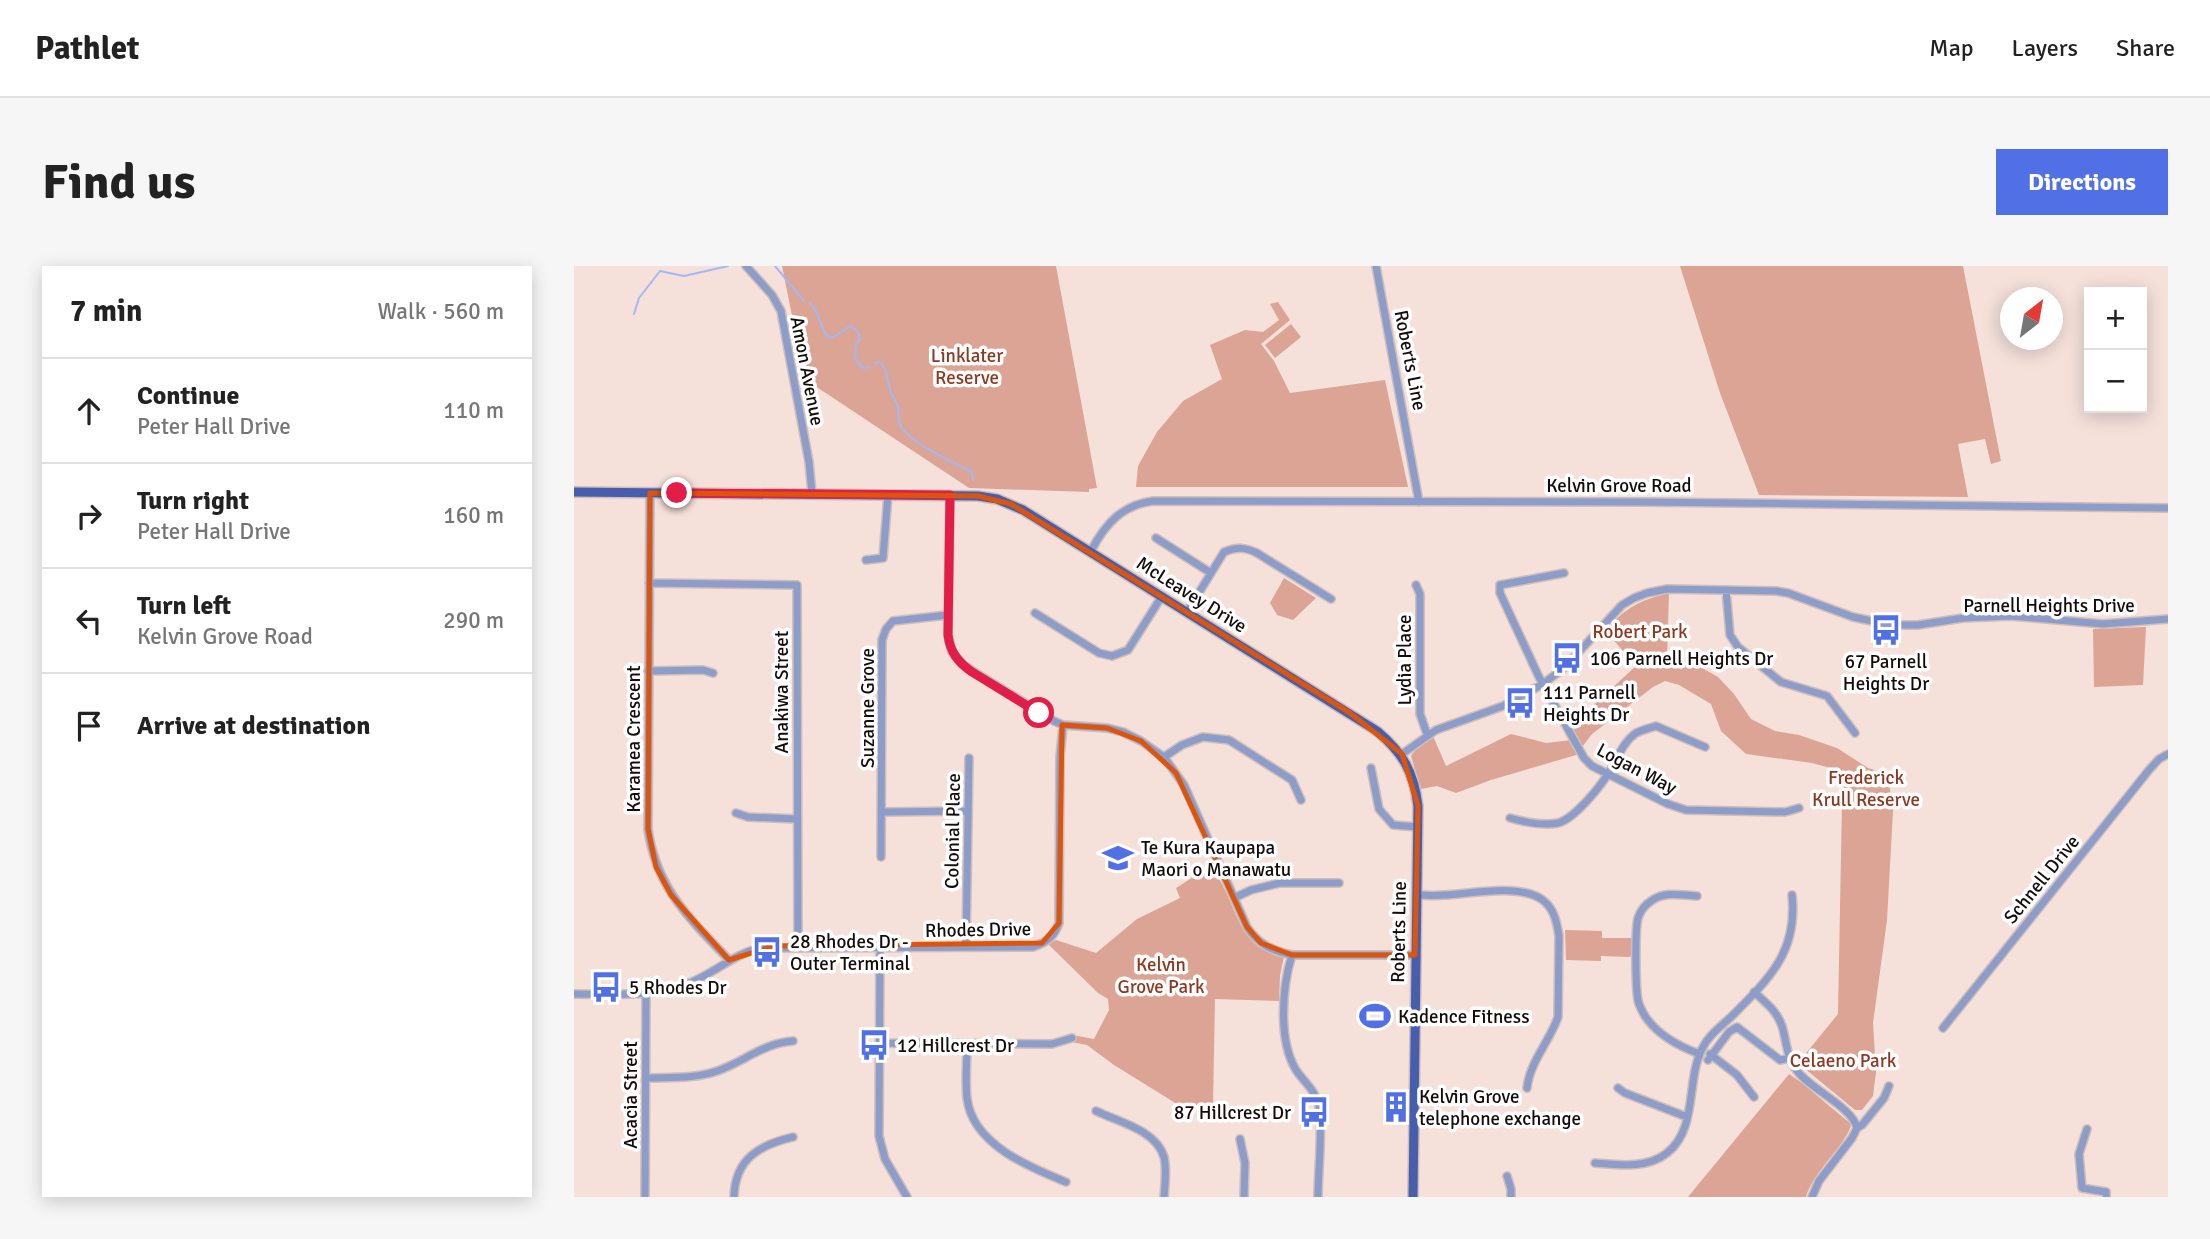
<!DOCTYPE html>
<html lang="en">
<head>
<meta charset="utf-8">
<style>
	body { margin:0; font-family:Signika,sans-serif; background:#f6f6f6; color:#222 }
	.controls { position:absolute; right:21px; top:21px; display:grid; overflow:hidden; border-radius:0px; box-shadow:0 4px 18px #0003 }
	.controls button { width:63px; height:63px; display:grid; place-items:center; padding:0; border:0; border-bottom:2px solid #e0e0e0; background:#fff; color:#222; font:35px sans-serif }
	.compass { position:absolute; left:1426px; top:21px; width:63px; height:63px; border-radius:50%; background:#fff; box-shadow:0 4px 18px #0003; rotate:31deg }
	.stop { position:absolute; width:21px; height:21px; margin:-16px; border:5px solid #e11d48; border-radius:50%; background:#fff }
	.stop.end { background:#e11d48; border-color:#fff; box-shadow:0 2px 7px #0008 }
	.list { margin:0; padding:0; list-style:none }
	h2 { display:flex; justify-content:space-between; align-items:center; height:91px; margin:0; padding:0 28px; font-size:30px }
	h2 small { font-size:23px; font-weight:400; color:#767676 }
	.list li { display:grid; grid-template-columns:46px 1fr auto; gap:21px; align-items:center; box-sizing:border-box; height:105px; padding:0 28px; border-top:2px solid #e0e0e0 }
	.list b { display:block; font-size:26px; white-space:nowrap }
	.list p { margin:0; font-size:23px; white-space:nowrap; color:#767676 }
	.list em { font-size:23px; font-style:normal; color:#767676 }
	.icon { flex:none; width:38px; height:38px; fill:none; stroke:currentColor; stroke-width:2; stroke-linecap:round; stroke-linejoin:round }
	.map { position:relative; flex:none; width:1594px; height:931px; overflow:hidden; border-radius:0px }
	header { display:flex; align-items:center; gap:42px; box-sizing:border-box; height:98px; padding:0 35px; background:#fff; border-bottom:2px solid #e0e0e0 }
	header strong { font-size:33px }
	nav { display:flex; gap:38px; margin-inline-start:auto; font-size:24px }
	.intro { display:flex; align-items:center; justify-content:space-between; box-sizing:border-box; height:168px; padding:0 42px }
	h1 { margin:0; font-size:49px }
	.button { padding:18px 32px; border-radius:0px; background:#5270e5; color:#fff; font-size:24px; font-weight:700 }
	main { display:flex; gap:42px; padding:0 42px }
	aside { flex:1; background:#fff; border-radius:0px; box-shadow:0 4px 18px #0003 }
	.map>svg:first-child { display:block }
	.green { fill:#dba495 }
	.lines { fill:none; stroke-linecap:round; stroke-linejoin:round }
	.stream { stroke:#a2b8f6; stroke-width:2 }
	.minor-casing { stroke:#d1beb9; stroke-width:10 }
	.major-casing { stroke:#d1beb9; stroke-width:12 }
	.minor { stroke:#8d9dca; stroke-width:7 }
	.major { stroke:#475ead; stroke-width:9 }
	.route { stroke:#e11d48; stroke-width:9 }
	.marked { fill:none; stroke:#dd550c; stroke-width:5; stroke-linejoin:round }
	.labels { text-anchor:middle; stroke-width:7; stroke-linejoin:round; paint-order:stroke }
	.park-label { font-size:19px; fill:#8d3820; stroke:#fff }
	.street-label { font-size:19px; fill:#130c0a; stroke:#fff }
	.poi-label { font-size:19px; fill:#130c0a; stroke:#fff; text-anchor:start }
</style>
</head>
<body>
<header>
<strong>Pathlet</strong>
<nav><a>Map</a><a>Layers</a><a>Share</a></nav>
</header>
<div class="intro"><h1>Find us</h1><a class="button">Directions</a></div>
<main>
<aside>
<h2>7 min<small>Walk · 560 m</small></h2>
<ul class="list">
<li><svg class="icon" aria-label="ahead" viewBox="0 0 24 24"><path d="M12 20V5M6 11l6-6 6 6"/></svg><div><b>Continue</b><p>Peter Hall Drive</p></div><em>110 m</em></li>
<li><svg class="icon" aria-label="right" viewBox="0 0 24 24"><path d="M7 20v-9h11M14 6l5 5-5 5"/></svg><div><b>Turn right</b><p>Peter Hall Drive</p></div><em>160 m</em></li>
<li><svg class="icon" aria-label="left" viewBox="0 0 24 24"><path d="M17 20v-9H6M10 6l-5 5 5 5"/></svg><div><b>Turn left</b><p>Kelvin Grove Road</p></div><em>290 m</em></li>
<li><svg class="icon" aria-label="arrive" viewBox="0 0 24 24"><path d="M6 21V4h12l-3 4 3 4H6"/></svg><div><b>Arrive at destination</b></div></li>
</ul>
</aside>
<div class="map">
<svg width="1594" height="931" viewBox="0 0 1594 931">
	<rect width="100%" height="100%" fill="#f5e0da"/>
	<path class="green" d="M208,0H482L523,222L515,223V226L395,222L235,116L230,92L227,94Z
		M1106,0H1389L1427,195L1417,198L1411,173L1384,178L1394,231L1185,229L1146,127Z
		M704,36L716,54L687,78L700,95L716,127L811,114L834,221H562L564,200L583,166L609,135L648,113L636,79L671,64L689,66L705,54L696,38Z
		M717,58L727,71L701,92L691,79Z
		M710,312L742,332L719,354L703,349L696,337Z
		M1095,327L1093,390L1121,398L1144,411L1160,428L1177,453L1201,465L1225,469L1263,482L1294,502L1314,508L1319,545L1313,654L1299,757L1302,806L1299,830L1288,844H1281L1224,797L1264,748L1268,537L1271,512L1264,504L1238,497L1172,488L1147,465L1137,438L1105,419L1091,415L1079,421L1018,468L1002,489L917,514L882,527L863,520L847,523L837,490L842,483L859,470L872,500L937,468L972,477L998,474L992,460L1014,444L1062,400L1031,364C1054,341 1063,335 1095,327Z
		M1572,361L1569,419L1520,421L1519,363Z
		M636,600C640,606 645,612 648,618C665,650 668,684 710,690L706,710L705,735L641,733L639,839L611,843L540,799L513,779L497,776L499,769L520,773L535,744L534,733L524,727L474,678L482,674L522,687L563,653L606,632L602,622Z
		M991,664L1028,665V672H1063V688L1055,691L1027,690V695L992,694Z
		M1215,808L1228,817L1277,858C1275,876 1239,905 1232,931H1114Z"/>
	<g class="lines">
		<path class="stream" d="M201,0L230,35
			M236,37C245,45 246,58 252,69L258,72L276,60C283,63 285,66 286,73L282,77L281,93L289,102L296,101
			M60,48L65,32L86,5L110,10L154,0
			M301,97L306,96C314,103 313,116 317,126C318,131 323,136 324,141C326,148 322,155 328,162C339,178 380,197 398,206L399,214"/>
		<defs>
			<path id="minor" d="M172,0L198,29L207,45L235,196L238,227
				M802,0L845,236
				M76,227L74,563C82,622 116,653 155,694
				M376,229L374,369L378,386L389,399L480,455L489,459L533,462L549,466L567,475L590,491L610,519L673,661C684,678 698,685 718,689H841
				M582,272L637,307
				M517,285C531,258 548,239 579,235L1069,236L1594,242
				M292,294L309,292L314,229
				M990,307L926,319V327L965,411L1010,492L1018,500L1094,538L1112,544L1211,546L1225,542
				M75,317L223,319L224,681
				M842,319L846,328V448L853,468
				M1152,324L1156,369L1164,381L1207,416L1253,430L1281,467
				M613,346L650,286C663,281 671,281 683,287L757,333
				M461,347L525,387L538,390L554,384L588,330
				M74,405L129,404L139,407
				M828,488L862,464L929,440L969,418L991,401L1048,339L1060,332L1073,327L1093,323L1202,325L1214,327L1279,351L1317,359H1344L1389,352L1437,350L1529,358L1594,353
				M590,491L608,479L629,471L655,474L718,514L727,534
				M797,502L805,543L819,559L844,561
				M309,546L393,545
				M162,547L174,551L223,553
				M936,552C950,556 969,560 984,557C1000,553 1025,522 1034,508C1043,494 1048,477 1062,467C1068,464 1076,462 1082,460L1131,481
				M307,591L308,374L312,363L319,355L374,349
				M843,629C852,629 861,630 870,629C897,628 950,616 971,636C981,645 983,658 985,670L984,751C976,775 956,795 953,822
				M1123,630C1107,629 1091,625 1077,635C1071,639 1066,646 1064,652C1061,664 1061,727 1065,738C1067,743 1070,749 1073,753C1086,770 1106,781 1126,788
				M660,632L677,624L706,617H765
				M392,680L395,492
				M306,681L305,870L311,893L333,931
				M718,689C708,721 704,774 722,804C730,816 742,825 745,840C749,864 744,905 744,931
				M1180,726C1191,736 1203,745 1208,760C1213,776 1212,792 1224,806C1237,823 1279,842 1283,862
				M0,728C40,728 81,732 118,716C142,706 160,688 186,682L459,681C473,676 480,671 485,657L486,491L489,459
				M1369,762L1575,504L1585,493L1594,488
				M306,777L478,778L498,772
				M393,778C393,796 391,815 393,832C398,878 455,901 492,916
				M1136,788L1163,809L1180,831
				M1134,794L1155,766L1163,761L1206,794L1216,792
				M72,812C96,811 121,813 143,805C170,796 189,777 219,775
				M1044,822L1051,827L1113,851
				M522,845C545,856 582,864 590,891C593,903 591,919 590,931
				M1513,863L1505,888L1508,922L1532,926V931
				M666,873L671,897L670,931
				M1021,897C1045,899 1073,903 1093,887C1124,863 1112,814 1128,783C1135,768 1149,759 1160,748C1197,711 1224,684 1218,629
				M933,910L937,923V931
				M71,931L72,728
				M160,931C161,893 185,879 219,871
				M1238,931L1245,915L1278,872L1283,862L1288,859L1310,832L1315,820"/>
			<path id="major" d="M0,226L404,230L423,233L449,244L803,465C829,487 840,506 844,540L839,931"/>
		</defs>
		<use href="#minor" class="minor-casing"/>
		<use href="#major" class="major-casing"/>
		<use href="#minor" class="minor"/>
		<use href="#major" class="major"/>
	</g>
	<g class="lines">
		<path class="route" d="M103,227L376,229L374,369C376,386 384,396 398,406L465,447"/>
	</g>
	<path class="marked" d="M76,227L404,230L437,238L776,447L828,488L844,540L841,689H718L687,677L673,661L602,507L567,475L533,462L488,459L485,657L468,677L200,680L155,694L97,629L82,601L74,563Z"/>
	<defs>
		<symbol id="bus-bare" viewBox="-9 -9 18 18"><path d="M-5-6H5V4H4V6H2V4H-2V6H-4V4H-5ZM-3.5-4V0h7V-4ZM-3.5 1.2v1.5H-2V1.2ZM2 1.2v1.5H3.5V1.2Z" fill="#5270e5" stroke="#fff" stroke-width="2.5" paint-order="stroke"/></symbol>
		<symbol id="school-bare" viewBox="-9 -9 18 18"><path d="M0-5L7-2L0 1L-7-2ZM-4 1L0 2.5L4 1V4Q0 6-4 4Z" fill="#5270e5" stroke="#fff" stroke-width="2.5" paint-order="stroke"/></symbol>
		<symbol id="stadium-bare" viewBox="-9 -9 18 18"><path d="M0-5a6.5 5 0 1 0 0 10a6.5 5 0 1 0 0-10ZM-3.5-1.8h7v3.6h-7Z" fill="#5270e5" stroke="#fff" stroke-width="2.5" paint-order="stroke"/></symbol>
		<symbol id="building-bare" viewBox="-9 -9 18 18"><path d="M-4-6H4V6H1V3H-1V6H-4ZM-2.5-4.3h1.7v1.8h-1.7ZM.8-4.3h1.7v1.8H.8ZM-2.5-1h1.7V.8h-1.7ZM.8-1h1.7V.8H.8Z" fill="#5270e5" stroke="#fff" stroke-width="2.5" paint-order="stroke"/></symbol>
	</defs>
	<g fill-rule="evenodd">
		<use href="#bus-bare" x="1290" y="342" width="44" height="44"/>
		<use href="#bus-bare" x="971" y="370" width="44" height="44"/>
		<use href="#bus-bare" x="924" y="415" width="44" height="44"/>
		<use href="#school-bare" x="522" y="570" width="44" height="44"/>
		<use href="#bus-bare" x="171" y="664" width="44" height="44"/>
		<use href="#bus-bare" x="10" y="699" width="44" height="44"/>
		<use href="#stadium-bare" x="779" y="728" width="44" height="44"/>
		<use href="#bus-bare" x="278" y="757" width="44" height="44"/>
		<use href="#building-bare" x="800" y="819" width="44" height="44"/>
		<use href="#bus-bare" x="718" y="824" width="44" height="44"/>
	</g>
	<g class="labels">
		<g class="park-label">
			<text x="393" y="96">Linklater<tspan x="393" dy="22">Reserve</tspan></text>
			<text x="1066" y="372">Robert Park</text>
			<text x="1292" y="518">Frederick<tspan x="1292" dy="22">Krull Reserve</tspan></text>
			<text x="587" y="705">Kelvin<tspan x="587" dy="22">Grove Park</tspan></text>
			<text x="1269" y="801">Celaeno Park</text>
		</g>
		<g class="street-label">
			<text transform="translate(837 94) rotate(79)" y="7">Roberts Line</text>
			<text transform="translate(234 105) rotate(79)" y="7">Amon Avenue</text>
			<text x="1045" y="226">Kelvin Grove Road</text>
			<text transform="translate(618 328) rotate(32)" y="7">McLeavey Drive</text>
			<text x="1475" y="346">Parnell Heights Drive</text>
			<text transform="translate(830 394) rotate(-90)" y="7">Lydia Place</text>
			<text transform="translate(207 426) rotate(-90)" y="7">Anakiwa Street</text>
			<text transform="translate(293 442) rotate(-90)" y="7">Suzanne Grove</text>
			<text transform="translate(59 473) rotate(-90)" y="7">Karamea Crescent</text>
			<text transform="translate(1063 502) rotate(28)" y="7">Logan Way</text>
			<text transform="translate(378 565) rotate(-89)" y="7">Colonial Place</text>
			<text transform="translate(1467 613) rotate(-51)" y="7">Schnell Drive</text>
			<text transform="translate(404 663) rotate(-1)" y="7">Rhodes Drive</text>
			<text transform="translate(824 666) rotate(-89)" y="7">Roberts Line</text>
			<text transform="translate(56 829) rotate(-90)" y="7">Acacia Street</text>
		</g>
		<g class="poi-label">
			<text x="1016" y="399">106 Parnell Heights Dr</text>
			<text x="1312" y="402" text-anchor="middle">67 Parnell<tspan x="1312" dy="22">Heights Dr</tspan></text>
			<text x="969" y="433">111 Parnell<tspan x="969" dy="22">Heights Dr</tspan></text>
			<text x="567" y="588">Te Kura Kaupapa<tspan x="567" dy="22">Maori o Manawatu</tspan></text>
			<text x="216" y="682">28 Rhodes Dr -<tspan x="216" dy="22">Outer Terminal</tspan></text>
			<text x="55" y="728">5 Rhodes Dr</text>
			<text x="824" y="757">Kadence Fitness</text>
			<text x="323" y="786">12 Hillcrest Dr</text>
			<text x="845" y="837">Kelvin Grove<tspan x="845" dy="22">telephone exchange</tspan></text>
			<text x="717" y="853" text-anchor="end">87 Hillcrest Dr</text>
		</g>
	</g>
</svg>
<div class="controls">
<button>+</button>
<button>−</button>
</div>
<svg class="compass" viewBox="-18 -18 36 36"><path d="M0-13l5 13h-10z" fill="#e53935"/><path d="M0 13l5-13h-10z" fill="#767676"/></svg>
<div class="stop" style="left:465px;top:447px"></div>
<div class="stop end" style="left:103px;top:227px"></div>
</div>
</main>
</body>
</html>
